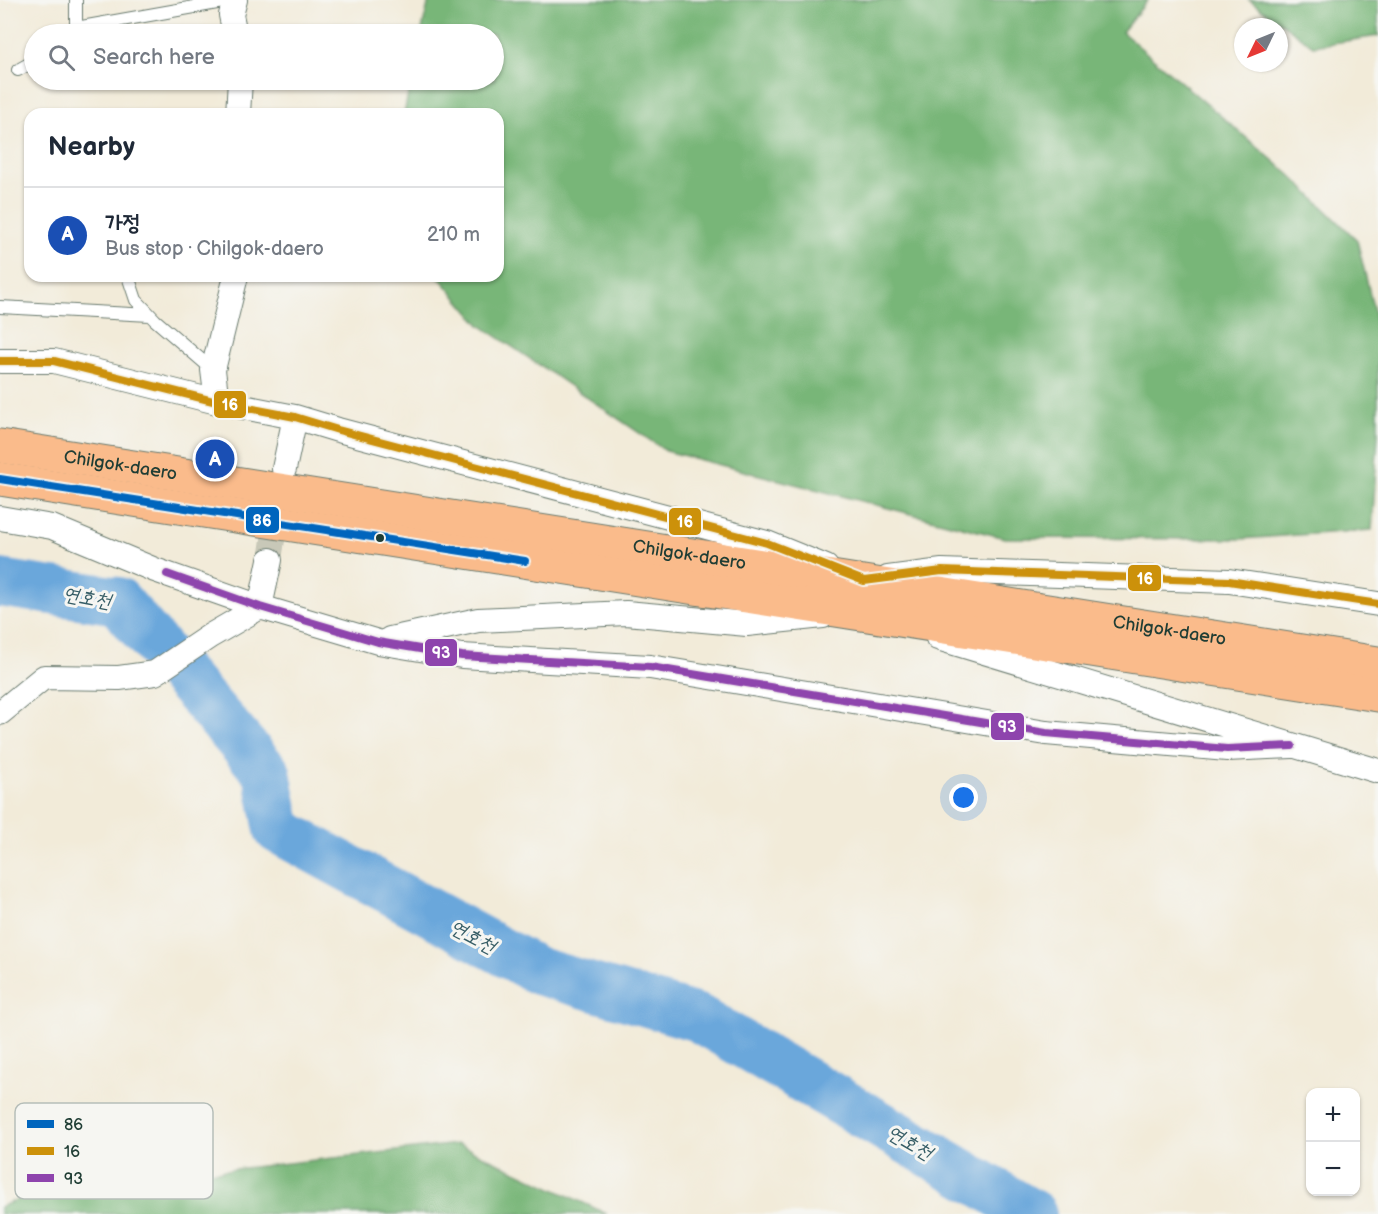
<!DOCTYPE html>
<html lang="en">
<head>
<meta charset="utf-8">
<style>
	body { margin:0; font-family:"Balsamiq Sans","Poor Story",sans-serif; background:#f2f2f3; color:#1f2937 }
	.controls { position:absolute; right:18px; bottom:18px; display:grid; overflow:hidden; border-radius:12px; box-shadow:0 2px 4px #0004 }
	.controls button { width:54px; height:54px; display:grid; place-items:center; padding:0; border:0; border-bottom:2px solid #e0e1e3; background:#fff; color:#1f2937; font:30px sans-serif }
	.compass { position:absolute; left:1234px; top:18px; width:54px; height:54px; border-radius:50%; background:#fff; box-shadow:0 2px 4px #0004; rotate:227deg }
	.you { position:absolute; left:964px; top:798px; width:21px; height:21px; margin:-15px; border:4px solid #fff; border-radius:50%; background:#1a73e8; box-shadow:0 0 0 9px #1a73e833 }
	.badge { display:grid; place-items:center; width:39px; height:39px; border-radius:50%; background:#c8321e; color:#fff; font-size:20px; font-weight:700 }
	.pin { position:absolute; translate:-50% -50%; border:3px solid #fff; box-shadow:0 2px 6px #0006 }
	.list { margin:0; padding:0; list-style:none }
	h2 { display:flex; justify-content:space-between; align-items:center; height:78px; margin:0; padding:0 24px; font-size:26px }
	h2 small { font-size:20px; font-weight:400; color:#747a83 }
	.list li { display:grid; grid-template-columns:39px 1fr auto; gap:18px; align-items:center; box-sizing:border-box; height:96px; padding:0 24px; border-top:2px solid #e0e1e3 }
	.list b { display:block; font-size:22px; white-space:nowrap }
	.list p { margin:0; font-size:20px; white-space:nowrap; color:#747a83 }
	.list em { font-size:20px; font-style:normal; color:#747a83 }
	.icon { flex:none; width:33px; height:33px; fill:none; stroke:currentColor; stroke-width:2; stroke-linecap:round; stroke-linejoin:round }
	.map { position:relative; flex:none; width:1378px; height:1214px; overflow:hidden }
	.search { position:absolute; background:#fff; box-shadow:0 2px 4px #0004; left:24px; top:24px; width:480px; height:66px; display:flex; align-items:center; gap:15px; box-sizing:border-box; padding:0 21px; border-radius:33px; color:#747a83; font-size:22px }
	.panel { position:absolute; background:#fff; box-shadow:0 2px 4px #0004; left:24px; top:108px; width:480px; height:174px; border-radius:18px }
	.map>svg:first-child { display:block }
	.forest { fill:#78b678; stroke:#4c7a56; stroke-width:1.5 }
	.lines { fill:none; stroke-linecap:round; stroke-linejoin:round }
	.river { stroke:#6aa7db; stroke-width:48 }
	.street-tunnel { stroke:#c8c8b8; stroke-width:24; stroke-dasharray:24 12; stroke-linecap:butt }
	.lane-casing { stroke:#697a6e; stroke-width:14 }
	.street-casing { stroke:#697a6e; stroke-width:26 }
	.highway-casing { stroke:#697a6e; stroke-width:35 }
	.lane { stroke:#fff; stroke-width:12 }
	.street { stroke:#fff; stroke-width:24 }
	.highway { stroke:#fabb8b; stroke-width:33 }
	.bus-1-casing { stroke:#f6f6f2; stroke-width:12 }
	.bus-2-casing { stroke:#f6f6f2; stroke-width:12 }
	.bus-3-casing { stroke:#f6f6f2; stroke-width:12 }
	.bus-1 { stroke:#0065bd; stroke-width:8 }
	.bus-2 { stroke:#cc910a; stroke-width:8 }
	.bus-3 { stroke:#8e44ad; stroke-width:8 }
	.bus-dot { fill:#1f3d34; stroke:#f6f6f2; stroke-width:2 }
	.labels { text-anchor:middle; stroke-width:6; stroke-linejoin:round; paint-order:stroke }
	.street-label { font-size:18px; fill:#1f3d34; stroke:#f6f6f2 }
	.water-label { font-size:20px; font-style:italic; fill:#365d66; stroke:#f6f6f2 }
	.key { fill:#f6f6f2; stroke:#b6beb9; stroke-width:1.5 }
	.key-label { font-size:16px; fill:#1f3d34 }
	.line-badge { stroke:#f6f6f2; stroke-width:2 }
	.badge-label { font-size:16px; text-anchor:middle; font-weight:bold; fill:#fff }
</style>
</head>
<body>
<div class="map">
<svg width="1378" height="1214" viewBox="0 0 1378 1214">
	<rect width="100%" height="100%" fill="#f6f6f2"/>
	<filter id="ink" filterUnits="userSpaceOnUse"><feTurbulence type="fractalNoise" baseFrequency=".0167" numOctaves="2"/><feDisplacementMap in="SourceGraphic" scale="12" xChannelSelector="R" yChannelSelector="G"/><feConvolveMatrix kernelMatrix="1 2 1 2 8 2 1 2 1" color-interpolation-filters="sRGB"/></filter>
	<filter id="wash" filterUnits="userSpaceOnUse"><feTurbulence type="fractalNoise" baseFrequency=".008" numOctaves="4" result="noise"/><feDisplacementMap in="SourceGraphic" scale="24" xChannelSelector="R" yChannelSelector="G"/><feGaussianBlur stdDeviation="1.35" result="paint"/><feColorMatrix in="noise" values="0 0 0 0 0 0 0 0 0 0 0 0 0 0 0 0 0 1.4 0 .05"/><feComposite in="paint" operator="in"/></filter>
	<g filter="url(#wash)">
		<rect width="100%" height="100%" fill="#f2ebd9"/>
		<path class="forest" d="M429,0H1148L1122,32L1289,174L1357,240L1378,327V434L1372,530L1240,539L1005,538L666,451L480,325L438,276H498V114H404L411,80H494V34H421Z
			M1249,0H1378V36L1313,46Z
			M458,1144L607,1214H0V1207L37,1191Z"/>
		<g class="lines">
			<path class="river" d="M0,583L118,601L267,773L278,830L538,971L698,1018L1033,1214"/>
		</g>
	</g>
	<g filter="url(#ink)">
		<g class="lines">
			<path class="street-tunnel" d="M270,560L278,506"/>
			<defs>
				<path id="lane" d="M76,28V0
					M70,34L76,28L234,0
					M18,70L34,61
					M128,276L136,300L155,320L213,370
					M0,307L150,315"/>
				<path id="street" d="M235,0L231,15L235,34
					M238,114L240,80
					M0,361H54L217,402L295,417L338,430L767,543L826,567
					M217,402L213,370L236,276
					M284,469L295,417
					M0,518L52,527L155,570L260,607L378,642L462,656L650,667L1046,733L1227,749L1292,746
					M888,578L942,571L1229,581L1378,604
					M938,638L1378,771
					M390,639L478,620L626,613L747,624L823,616
					M0,713L44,677L119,678L155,673L210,636L260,607L270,560"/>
				<g id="highway">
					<path id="s1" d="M0,446L1378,663"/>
					<path d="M0,479L1378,695"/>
				</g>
			</defs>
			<use href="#lane" class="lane-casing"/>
			<use href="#street" class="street-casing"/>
			<use href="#highway" class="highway-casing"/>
			<use href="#lane" class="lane"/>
			<use href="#street" class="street"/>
			<use href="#highway" class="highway"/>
			<defs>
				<path id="bus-1" d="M0,479L525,561"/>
				<path id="bus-2" d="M0,361H54L217,402L295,417L338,430L767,543L864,581L942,571L1229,581L1378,604"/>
				<path id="bus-3" d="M167,574L260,607L378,642L462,656L650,667L1046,733L1227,749L1292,746"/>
			</defs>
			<use href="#bus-1" class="bus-1-casing"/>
			<use href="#bus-2" class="bus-2-casing"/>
			<use href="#bus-3" class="bus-3-casing"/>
			<use href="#bus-1" class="bus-1"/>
			<use href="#bus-2" class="bus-2"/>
			<use href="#bus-3" class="bus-3"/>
		</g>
	</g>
	<circle class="bus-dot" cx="380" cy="538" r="5"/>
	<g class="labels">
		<g class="street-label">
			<text dy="6" stroke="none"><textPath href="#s1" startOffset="122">Chilgok-daero</textPath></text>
			<text dy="6" stroke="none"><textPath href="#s1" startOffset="698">Chilgok-daero</textPath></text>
			<text dy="6" stroke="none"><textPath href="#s1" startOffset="1184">Chilgok-daero</textPath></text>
		</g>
		<g class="water-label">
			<text transform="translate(87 597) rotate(10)" y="7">연호천</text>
			<text transform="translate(473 936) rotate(28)" y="7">연호천</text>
			<text transform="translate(910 1142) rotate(30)" y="7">연호천</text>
		</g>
	</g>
	<rect x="15" y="1103" width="198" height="96" rx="9" class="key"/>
	<rect x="27" y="1120" width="27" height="8" fill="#0065bd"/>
	<rect x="27" y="1147" width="27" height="8" fill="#cc910a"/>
	<rect x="27" y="1174" width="27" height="8" fill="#8e44ad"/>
	<g class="key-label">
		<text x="64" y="1130">86</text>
		<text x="64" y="1157">16</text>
		<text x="64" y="1184">93</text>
	</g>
	<g class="line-badge">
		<rect x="213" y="390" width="34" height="29" rx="6" fill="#cc910a"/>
		<rect x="245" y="506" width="35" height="28" rx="6" fill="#0065bd"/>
		<rect x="668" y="507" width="34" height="29" rx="6" fill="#cc910a"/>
		<rect x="1127" y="564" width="35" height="28" rx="6" fill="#cc910a"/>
		<rect x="424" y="638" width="34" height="29" rx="6" fill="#8e44ad"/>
		<rect x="990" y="712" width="35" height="29" rx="6" fill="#8e44ad"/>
	</g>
	<g class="badge-label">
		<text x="230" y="410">16</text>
		<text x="262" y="526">86</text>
		<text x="685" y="527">16</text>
		<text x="1145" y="584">16</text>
		<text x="441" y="658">93</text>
		<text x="1007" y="732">93</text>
	</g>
</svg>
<div class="controls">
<button>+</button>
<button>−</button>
</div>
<svg class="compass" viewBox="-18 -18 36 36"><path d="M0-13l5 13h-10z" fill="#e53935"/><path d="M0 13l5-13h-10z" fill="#747a83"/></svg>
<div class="you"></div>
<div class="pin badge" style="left:215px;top:459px;background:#1a4fb4">A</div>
<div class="search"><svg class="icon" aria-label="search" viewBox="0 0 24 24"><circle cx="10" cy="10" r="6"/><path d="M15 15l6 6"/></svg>Search here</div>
<section class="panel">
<h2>Nearby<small></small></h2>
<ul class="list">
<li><span class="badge" style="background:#1a4fb4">A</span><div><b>가정</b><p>Bus stop · Chilgok-daero</p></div><em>210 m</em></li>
</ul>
</section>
</div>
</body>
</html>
